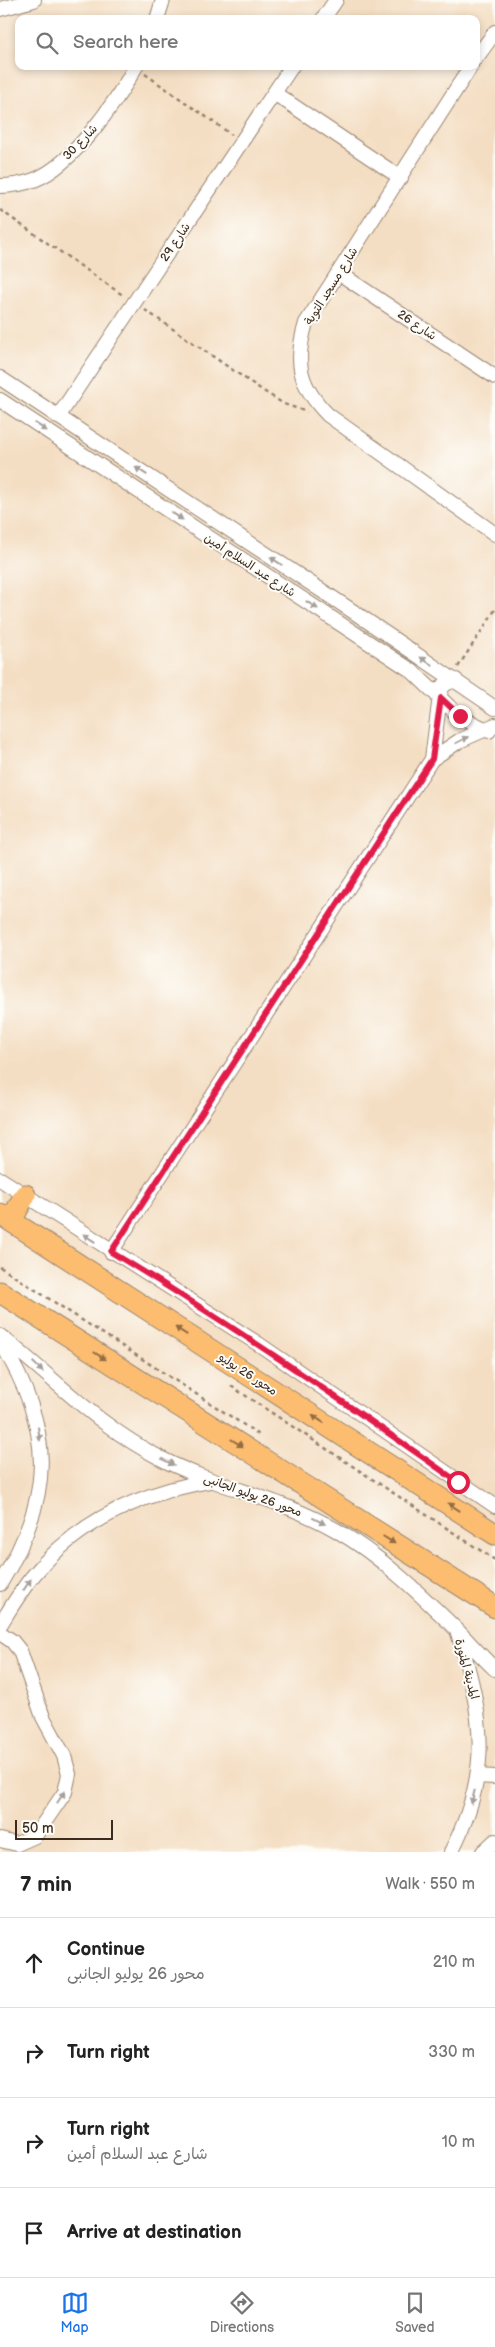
<!DOCTYPE html>
<html lang="en">
<head>
<meta charset="utf-8">
<style>
	body { margin:0; font-family:"Balsamiq Sans","Playpen Sans Arabic",sans-serif; background:#f2f2f2; color:#222 }
	.scale { position:absolute; left:15px; bottom:12px; width:98px; box-sizing:border-box; padding-left:5px; border:2px solid #3b2a1e; border-top:0; font-size:14px; line-height:18px; white-space:nowrap; color:#3b2a1e; -webkit-text-stroke:4px #fdfcf7; paint-order:stroke }
	.stop { position:absolute; width:15px; height:15px; margin:-11px; border:4px solid #e11d48; border-radius:50%; background:#fff }
	.stop.end { background:#e11d48; border-color:#fff; box-shadow:0 1px 5px #0008 }
	.list { margin:0; padding:0; list-style:none }
	h2 { display:flex; justify-content:space-between; align-items:center; height:65px; margin:0; padding:0 20px; font-size:21px }
	h2 small { font-size:16px; font-weight:400; color:#767676 }
	.list li { display:grid; grid-template-columns:32px 1fr auto; gap:15px; align-items:center; box-sizing:border-box; height:90px; padding:0 20px; border-top:1px solid #e0e0e0 }
	.list b { display:block; font-size:19px; white-space:nowrap }
	.list p { margin:0; font-size:16px; white-space:nowrap; color:#767676 }
	.list em { font-size:16px; font-style:normal; color:#767676 }
	.icon { flex:none; width:28px; height:28px; fill:none; stroke:currentColor; stroke-width:2; stroke-linecap:round; stroke-linejoin:round }
	.map { position:relative; flex:none; width:495px; height:1852px; overflow:hidden }
	.search { position:absolute; background:#fff; box-shadow:0 2px 8px #0003; left:15px; right:15px; top:15px; height:55px; display:flex; align-items:center; gap:12px; box-sizing:border-box; padding:0 18px; border-radius:10px; color:#767676; font-size:19px }
	.sheet { height:425px; background:#fff }
	nav { display:flex; justify-content:space-around; align-items:center; box-sizing:border-box; height:70px; border-top:1px solid #e0e0e0; background:#fff; font-size:14px; color:#767676 }
	nav a { display:grid; justify-items:center; gap:2px }
	nav .on { color:#1a73e8 }
	.map>svg:first-child { display:block }
	.lines { fill:none; stroke-linecap:round; stroke-linejoin:round }
	.minor-casing { stroke:#988470; stroke-width:16 }
	.highway-casing { stroke:#988470; stroke-width:23 }
	.path { stroke:#988470; stroke-width:2.5; stroke-dasharray:4 4; stroke-linecap:butt }
	.minor { stroke:#fff; stroke-width:14 }
	.highway { stroke:#fcbd6f; stroke-width:21 }
	.oneway { fill:#a79f9a }
	.oneway2 { fill:#926c42 }
	.route { stroke:#e11d48; stroke-width:6 }
	.labels { text-anchor:middle; stroke-width:4; stroke-linejoin:round; paint-order:stroke }
	.street-label { font-size:12px; fill:#3b2a1e; stroke:#fdfcf7 }
</style>
</head>
<body>
<div class="map">
<svg width="495" height="1852" viewBox="0 0 495 1852">
	<rect width="100%" height="100%" fill="#fdfcf7"/>
	<filter id="ink" filterUnits="userSpaceOnUse"><feTurbulence type="fractalNoise" baseFrequency=".02" numOctaves="2"/><feDisplacementMap in="SourceGraphic" scale="10" xChannelSelector="R" yChannelSelector="G"/><feConvolveMatrix kernelMatrix="1 2 1 2 8 2 1 2 1" color-interpolation-filters="sRGB"/></filter>
	<filter id="wash" filterUnits="userSpaceOnUse"><feTurbulence type="fractalNoise" baseFrequency=".0096" numOctaves="4" result="noise"/><feDisplacementMap in="SourceGraphic" scale="20" xChannelSelector="R" yChannelSelector="G"/><feGaussianBlur stdDeviation="1.12" result="paint"/><feColorMatrix in="noise" values="0 0 0 0 0 0 0 0 0 0 0 0 0 0 0 0 0 1.4 0 .05"/><feComposite in="paint" operator="in"/></filter>
	<g filter="url(#wash)">
		<rect width="100%" height="100%" fill="#f4dec3"/>
	</g>
	<g filter="url(#ink)">
		<g class="lines">
			<defs>
				<path id="minor" d="M0,9L34,0
					M157,19L163,0
					M323,19L336,0
					M476,58L495,32
					M471,66L306,323C294,362 299,386 328,415L495,534
					M274,93L401,178
					M0,186C12,186 23,184 34,180C73,165 116,102 136,66
					M339,273L495,377
					M0,378L357,614L495,708
					M0,400L412,671L460,717L489,731
					M58,417L292,66
					M432,759L441,688L447,683L456,680
					M0,1179L260,1345L495,1506
					M111,1252L432,759L459,741L495,725
					M0,1336C56,1379 97,1426 162,1459C218,1488 281,1498 336,1530C381,1556 419,1593 455,1628C469,1642 481,1656 495,1669
					M0,1341C54,1429 55,1495 0,1584
					M0,1625C10,1609 20,1592 32,1577C77,1522 140,1493 209,1481
					M0,1633L12,1641L20,1651L43,1717L64,1756L69,1774L65,1792L35,1836L17,1844L0,1840
					M477,1776L495,1777
					M451,1852C493,1770 483,1717 458,1633
					M483,1852L495,1841"/>
				<path id="highway" d="M0,1214L495,1534
					M11,1221L25,1195
					M0,1292L495,1607"/>
			</defs>
			<use href="#minor" class="minor-casing"/>
			<use href="#highway" class="highway-casing"/>
			<path class="path" d="M145,74L232,135
				M0,210L124,296
				M145,310L265,392L284,404L307,412
				M458,667L495,610
				M0,1267L261,1436
				M231,1386L495,1560"/>
			<use href="#minor" class="minor"/>
			<use href="#highway" class="highway"/>
		</g>
		<defs><path id="oneway-solid" d="M-6-.8H1V-3.2L6.5 0L1 3.2V.8H-6Z" transform="scale(1.25)"/></defs>
		<g class="oneway">
			<use href="#oneway-solid" transform="translate(41 427) rotate(33)"/>
			<use href="#oneway-solid" transform="translate(141 471) rotate(-147)"/>
			<use href="#oneway-solid" transform="translate(177 516) rotate(33)"/>
			<use href="#oneway-solid" transform="translate(276 561) rotate(-147)"/>
			<use href="#oneway-solid" transform="translate(312 605) rotate(33)"/>
			<use href="#oneway-solid" transform="translate(426 661) rotate(-146)"/>
			<use href="#oneway-solid" transform="translate(462 740) rotate(-27)"/>
			<use href="#oneway-solid" transform="translate(89 1238) rotate(-147)"/>
			<use href="#oneway-solid" transform="translate(38 1367) rotate(45)"/>
			<use href="#oneway-solid" transform="translate(39 1434) rotate(82)"/>
			<use href="#oneway-solid" transform="translate(168 1462) rotate(26)"/>
			<use href="#oneway-solid" transform="translate(319 1521) rotate(27)"/>
			<use href="#oneway-solid" transform="translate(27 1585) rotate(-56)"/>
			<use href="#oneway-solid" transform="translate(61 1797) rotate(-57)"/>
			<use href="#oneway-solid" transform="translate(473 1797) rotate(104)"/>
		</g>
		<g class="oneway2">
			<use href="#oneway-solid" transform="translate(181 1331) rotate(-147)"/>
			<use href="#oneway-solid" transform="translate(100 1356) rotate(32)"/>
			<use href="#oneway-solid" transform="translate(318 1419) rotate(-147)"/>
			<use href="#oneway-solid" transform="translate(237 1443) rotate(32)"/>
			<use href="#oneway-solid" transform="translate(454 1507) rotate(-147)"/>
			<use href="#oneway-solid" transform="translate(389 1540) rotate(32)"/>
		</g>
	</g>
	<g class="lines" filter="url(#ink)">
		<path class="route" d="M458,1482C345,1402 230,1323 111,1252L432,759L441,698L460,716"/>
	</g>
	<g class="labels">
		<g class="street-label">
			<text transform="translate(80 142) rotate(-46)" y="4">شارع 30</text>
			<text transform="translate(175 242) rotate(-56)" y="4">شارع 29</text>
			<text transform="translate(331 286) rotate(-58)" y="4">شارع مسجد التوبة</text>
			<text transform="translate(417 325) rotate(34)" y="4">شارع 26</text>
			<text transform="translate(250 565) rotate(33)" y="4">شارع عبد السلام أمين</text>
			<text transform="translate(248 1374) rotate(33)" y="4">محور 26 يوليو</text>
			<text transform="translate(253 1495) rotate(20)" y="4">محور 26 يوليو الجانبى</text>
			<text transform="translate(467 1669) rotate(75)" y="4">المدينة المنورة</text>
		</g>
	</g>
</svg>
<div class="scale">50 m</div>
<div class="stop" style="left:458px;top:1482px"></div>
<div class="stop end" style="left:460px;top:716px"></div>
<div class="search"><svg class="icon" aria-label="search" viewBox="0 0 24 24"><circle cx="10" cy="10" r="6"/><path d="M15 15l6 6"/></svg>Search here</div>
</div>
<section class="sheet">
<h2>7 min<small>Walk · 550 m</small></h2>
<ul class="list">
<li><svg class="icon" aria-label="ahead" viewBox="0 0 24 24"><path d="M12 20V5M6 11l6-6 6 6"/></svg><div><b>Continue</b><p>محور 26 يوليو الجانبى</p></div><em>210 m</em></li>
<li><svg class="icon" aria-label="right" viewBox="0 0 24 24"><path d="M7 20v-9h11M14 6l5 5-5 5"/></svg><div><b>Turn right</b></div><em>330 m</em></li>
<li><svg class="icon" aria-label="right" viewBox="0 0 24 24"><path d="M7 20v-9h11M14 6l5 5-5 5"/></svg><div><b>Turn right</b><p>شارع عبد السلام أمين</p></div><em>10 m</em></li>
<li><svg class="icon" aria-label="arrive" viewBox="0 0 24 24"><path d="M6 21V4h12l-3 4 3 4H6"/></svg><div><b>Arrive at destination</b></div></li>
</ul>
</section>
<nav>
<a class="on"><svg class="icon" aria-label="map" viewBox="0 0 24 24"><path d="M3 6l6-2 6 2 6-2v14l-6 2-6-2-6 2zM9 4v14M15 6v14"/></svg>Map</a>
<a><svg class="icon" aria-label="directions" viewBox="0 0 24 24"><path d="M12 3l9 9-9 9-9-9zM9 14v-3h6M13 9l2 2-2 2"/></svg>Directions</a>
<a><svg class="icon" aria-label="saved" viewBox="0 0 24 24"><path d="M7 4h10v16l-5-4-5 4z"/></svg>Saved</a>
</nav>
</body>
</html>
